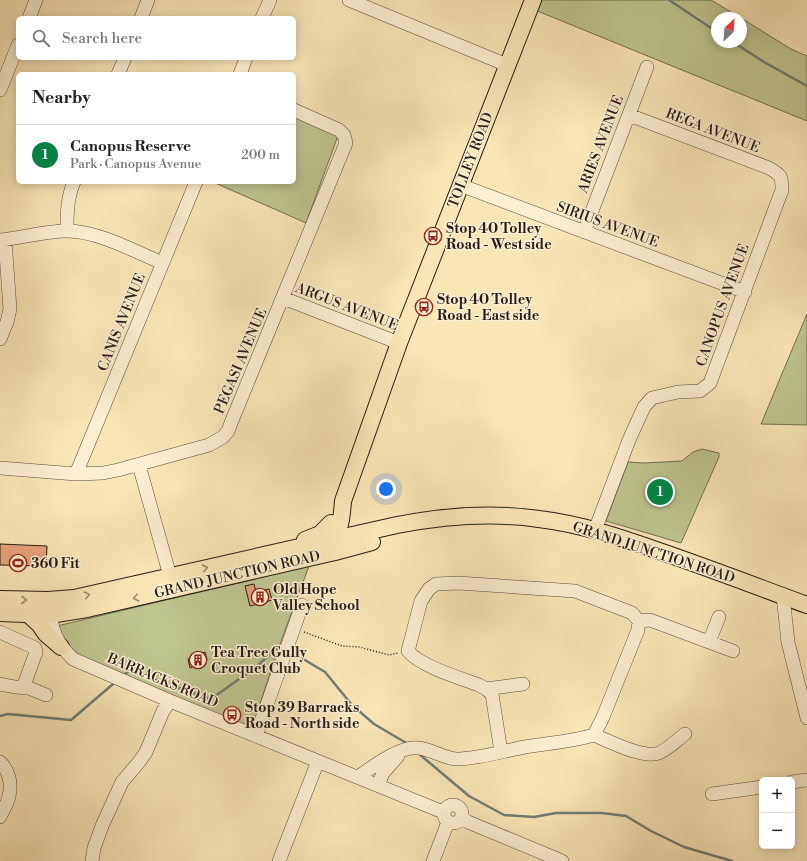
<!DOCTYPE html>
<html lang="en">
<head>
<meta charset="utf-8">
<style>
	body { margin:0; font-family:"Libre Bodoni",serif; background:#f6f6f6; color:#222 }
	.controls { position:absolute; right:12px; bottom:12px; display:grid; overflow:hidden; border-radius:6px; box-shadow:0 2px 10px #0003 }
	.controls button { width:36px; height:36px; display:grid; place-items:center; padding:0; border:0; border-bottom:1px solid #e0e0e0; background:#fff; color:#222; font:20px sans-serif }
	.compass { position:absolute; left:711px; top:12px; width:36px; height:36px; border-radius:50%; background:#fff; box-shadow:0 2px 10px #0003; rotate:26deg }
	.you { position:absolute; left:386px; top:489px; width:14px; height:14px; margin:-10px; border:3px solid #fff; border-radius:50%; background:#1a73e8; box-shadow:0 0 0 6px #1a73e833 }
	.badge { display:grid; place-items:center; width:26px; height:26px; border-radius:50%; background:#0b8043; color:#fff; font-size:13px; font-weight:700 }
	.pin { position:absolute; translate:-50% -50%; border:2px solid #fff; box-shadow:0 1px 4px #0006 }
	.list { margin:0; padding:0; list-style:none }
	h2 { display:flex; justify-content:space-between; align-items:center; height:52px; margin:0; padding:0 16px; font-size:17px }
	h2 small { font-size:13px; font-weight:400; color:#767676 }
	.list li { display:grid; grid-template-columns:26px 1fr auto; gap:12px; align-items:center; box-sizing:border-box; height:60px; padding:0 16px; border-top:1px solid #e0e0e0 }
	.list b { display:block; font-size:15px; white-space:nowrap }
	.list p { margin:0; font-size:13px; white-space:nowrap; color:#767676 }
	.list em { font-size:13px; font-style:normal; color:#767676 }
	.icon { flex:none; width:22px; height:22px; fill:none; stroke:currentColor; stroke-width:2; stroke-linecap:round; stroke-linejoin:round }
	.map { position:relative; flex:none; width:807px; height:861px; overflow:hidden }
	.search { position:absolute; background:#fff; box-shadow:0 2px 10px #0003; left:16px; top:16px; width:280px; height:44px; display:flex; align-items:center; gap:10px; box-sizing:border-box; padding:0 14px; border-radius:6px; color:#767676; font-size:15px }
	.panel { position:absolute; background:#fff; box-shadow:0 2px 10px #0003; left:16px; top:72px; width:280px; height:112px; border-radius:6px }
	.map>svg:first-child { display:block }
	.green { fill:#bec58f; stroke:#727152 }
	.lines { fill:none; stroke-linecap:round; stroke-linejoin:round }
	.stream { stroke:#6f7e74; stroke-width:2.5 }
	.building { fill:#e6a27b; stroke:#271d16 }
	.minor-casing { stroke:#5c4f3e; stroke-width:14 }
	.major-casing { stroke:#271d16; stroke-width:18 }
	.path { stroke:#271d16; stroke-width:1.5; stroke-dasharray:1 2; stroke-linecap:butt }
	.minor { stroke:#fceed0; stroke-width:13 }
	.major { stroke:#fae5b7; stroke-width:16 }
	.oneway { stroke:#9b8b6f }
	.labels { text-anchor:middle; stroke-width:3; stroke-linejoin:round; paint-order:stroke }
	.street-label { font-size:14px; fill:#271d16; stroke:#fceed0 }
	.poi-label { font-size:14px; font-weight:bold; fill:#271d16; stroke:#fceed0; text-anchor:start }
</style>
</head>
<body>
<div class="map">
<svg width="807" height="861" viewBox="0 0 807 861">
	<rect width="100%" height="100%" fill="#fae5b7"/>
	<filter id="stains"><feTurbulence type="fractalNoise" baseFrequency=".005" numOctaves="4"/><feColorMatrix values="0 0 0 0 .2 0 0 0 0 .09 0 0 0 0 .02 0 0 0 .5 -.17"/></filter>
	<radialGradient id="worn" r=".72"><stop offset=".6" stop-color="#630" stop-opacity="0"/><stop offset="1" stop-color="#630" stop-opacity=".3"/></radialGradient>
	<path class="green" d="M533,0H711L741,18H717V42H741V18L791,49L807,56V121L530,8Z
		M294,115L339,133L306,223L213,182H294Z
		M807,314V425L761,424Z
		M702,449L719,453V457L681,543L606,521L628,462L644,463L682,461L693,452Z
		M309,566L276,655L258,710C259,719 257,721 249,725L238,723L77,655L60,633L57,626Z"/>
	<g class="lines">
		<path class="stream" d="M669,0L717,32
			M733,42L764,62L807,86
			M293,653L325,672L352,705L374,724L408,744
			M125,674L129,671L211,699L256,667L278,647
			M0,716L8,714L71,720L113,684
			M418,753L469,796L504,815L534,817L556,813H602L626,816L651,831L684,847L732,861"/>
	</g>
	<path class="building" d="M0,544L47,546L46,566L0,565Z
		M254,584L256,592L269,589L272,600L250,606L245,586Z
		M205,652L207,660L190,668L188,659Z"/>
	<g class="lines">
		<defs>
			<path id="minor" d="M349,0L507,65
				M29,18L36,0
				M141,18L148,0
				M262,18L270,0
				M118,74L125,58
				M240,74L246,58
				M0,90L18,45
				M460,185L745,292
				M67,231C67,214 67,198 74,182
				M584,232L647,67
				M0,240C22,238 44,231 67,231C98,231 134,251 162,263
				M283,298L399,343
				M0,339L7,322L10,309L5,240
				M139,465L170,576
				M0,468L76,474L103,473L118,470L209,445L223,437L228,431L231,423L346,143L344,135L339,130L294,110
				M76,474L196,182
				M595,530L629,440L644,407L652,398L678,392L700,391L710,383L782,190C782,176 781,175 769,168L629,115
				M783,596L788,642L807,718
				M50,615C54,636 58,644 73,659L170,701L438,810L444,811
				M639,621L650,620L733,651
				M0,632L35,648L36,652L23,688
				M709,642L719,617
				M0,684L15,687L29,688L46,695
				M486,689L523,684
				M594,735C609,741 643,759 659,753C668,749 677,740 685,734
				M256,736L302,605
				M0,762C9,770 12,784 9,796C8,803 3,810 0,817
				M358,777C372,767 400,746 418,748C431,749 443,758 456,759C478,759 503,751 525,747C549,743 570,742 594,735L603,717L638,630L639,621L632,613L575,591L458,583L436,584L429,589L421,601L408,651C420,666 460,678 479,685L486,689L492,694L501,752
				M792,782L807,780
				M378,785L383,773L398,756
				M712,794L762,787
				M444 814a9 9 0 1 1 18 0a9 9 0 1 1-18 0Z
				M461,818L468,822L562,861
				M92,861L94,848L102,826L122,782L139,762L146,752L163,711L170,701
				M279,861L318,761
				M433,861L448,822"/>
			<path id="major" d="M305,540L320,534L331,523
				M334,540C341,528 342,514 343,501L399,343L533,0
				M0,599L48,600L74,598L397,525C444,516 491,512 539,519C580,524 620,537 659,551C709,568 758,587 807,605
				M0,613L50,615L87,609L335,552L372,542
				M28,614L39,624L46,634L61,647"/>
		</defs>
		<use href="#minor" class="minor-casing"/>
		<use href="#major" class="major-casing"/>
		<path class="path" d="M304,632L342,646L359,647L389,655L398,653"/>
		<use href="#minor" class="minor"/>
		<use href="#major" class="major"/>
	</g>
	<defs><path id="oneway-chevron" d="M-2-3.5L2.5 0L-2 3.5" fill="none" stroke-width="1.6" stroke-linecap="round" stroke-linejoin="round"/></defs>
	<g class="oneway">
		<use href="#oneway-chevron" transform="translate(205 568) rotate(-13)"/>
		<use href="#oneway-chevron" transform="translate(87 595) rotate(-12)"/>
		<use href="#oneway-chevron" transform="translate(136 598) rotate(166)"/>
		<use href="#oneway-chevron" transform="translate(24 600) rotate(1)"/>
	</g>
	<defs>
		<symbol id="bus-ring" viewBox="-11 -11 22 22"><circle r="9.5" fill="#fceed0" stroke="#8f2418" stroke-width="1.5"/><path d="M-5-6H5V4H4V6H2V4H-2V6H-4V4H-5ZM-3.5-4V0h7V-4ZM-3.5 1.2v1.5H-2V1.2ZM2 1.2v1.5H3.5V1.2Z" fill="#8f2418"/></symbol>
		<symbol id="stadium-ring" viewBox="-11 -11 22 22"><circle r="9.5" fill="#fceed0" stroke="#8f2418" stroke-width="1.5"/><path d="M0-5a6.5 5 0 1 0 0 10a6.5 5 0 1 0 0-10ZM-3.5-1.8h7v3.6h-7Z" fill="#8f2418"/></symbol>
		<symbol id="building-ring" viewBox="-11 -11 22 22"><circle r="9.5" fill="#fceed0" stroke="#8f2418" stroke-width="1.5"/><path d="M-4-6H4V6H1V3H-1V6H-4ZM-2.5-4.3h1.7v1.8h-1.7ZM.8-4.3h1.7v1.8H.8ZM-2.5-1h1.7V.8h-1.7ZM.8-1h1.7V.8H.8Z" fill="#8f2418"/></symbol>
	</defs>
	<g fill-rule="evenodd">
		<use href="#bus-ring" x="423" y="226" width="20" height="20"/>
		<use href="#bus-ring" x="414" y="297" width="20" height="20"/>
		<use href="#stadium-ring" x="8" y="553" width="20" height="20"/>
		<use href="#building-ring" x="250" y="587" width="20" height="20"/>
		<use href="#building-ring" x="188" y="650" width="20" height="20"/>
		<use href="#bus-ring" x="222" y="705" width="20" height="20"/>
	</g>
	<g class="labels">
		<g class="street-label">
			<text transform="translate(713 130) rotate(21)" y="5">REGA AVENUE</text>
			<text transform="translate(600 144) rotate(-69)" y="5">ARIES AVENUE</text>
			<text transform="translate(470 160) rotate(-69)" y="5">TOLLEY ROAD</text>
			<text transform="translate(608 224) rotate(20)" y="5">SIRIUS AVENUE</text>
			<text transform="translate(722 305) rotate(-70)" y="5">CANOPUS AVENUE</text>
			<text transform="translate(347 306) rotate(21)" y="5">ARGUS AVENUE</text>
			<text transform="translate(121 322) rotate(-68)" y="5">CANIS AVENUE</text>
			<text transform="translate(240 361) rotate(-67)" y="5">PEGASI AVENUE</text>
			<text transform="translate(654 552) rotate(18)" y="5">GRAND JUNCTION ROAD</text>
			<text transform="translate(237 574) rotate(-13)" y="5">GRAND JUNCTION ROAD</text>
			<text transform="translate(163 680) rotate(23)" y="5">BARRACKS ROAD</text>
		</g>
		<g class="poi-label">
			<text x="446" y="233">Stop 40 Tolley<tspan x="446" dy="16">Road - West side</tspan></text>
			<text x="437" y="304">Stop 40 Tolley<tspan x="437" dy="16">Road - East side</tspan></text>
			<text x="31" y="568">360 Fit</text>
			<text x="273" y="594">Old Hope<tspan x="273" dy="16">Valley School</tspan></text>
			<text x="211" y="657">Tea Tree Gully<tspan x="211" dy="16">Croquet Club</tspan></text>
			<text x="245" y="712">Stop 39 Barracks<tspan x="245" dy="16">Road - North side</tspan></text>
		</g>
	</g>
	<rect width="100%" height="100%" filter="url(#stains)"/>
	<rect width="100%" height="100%" fill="url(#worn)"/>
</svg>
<div class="controls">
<button>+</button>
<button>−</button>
</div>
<svg class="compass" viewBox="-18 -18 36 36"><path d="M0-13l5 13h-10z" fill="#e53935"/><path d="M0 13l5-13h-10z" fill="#767676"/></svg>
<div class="you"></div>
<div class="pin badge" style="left:660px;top:492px">1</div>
<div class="search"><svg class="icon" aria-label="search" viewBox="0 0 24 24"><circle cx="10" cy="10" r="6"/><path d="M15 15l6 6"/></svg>Search here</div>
<section class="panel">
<h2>Nearby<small></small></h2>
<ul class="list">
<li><span class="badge">1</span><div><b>Canopus Reserve</b><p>Park · Canopus Avenue</p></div><em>200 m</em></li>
</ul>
</section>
</div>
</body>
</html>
